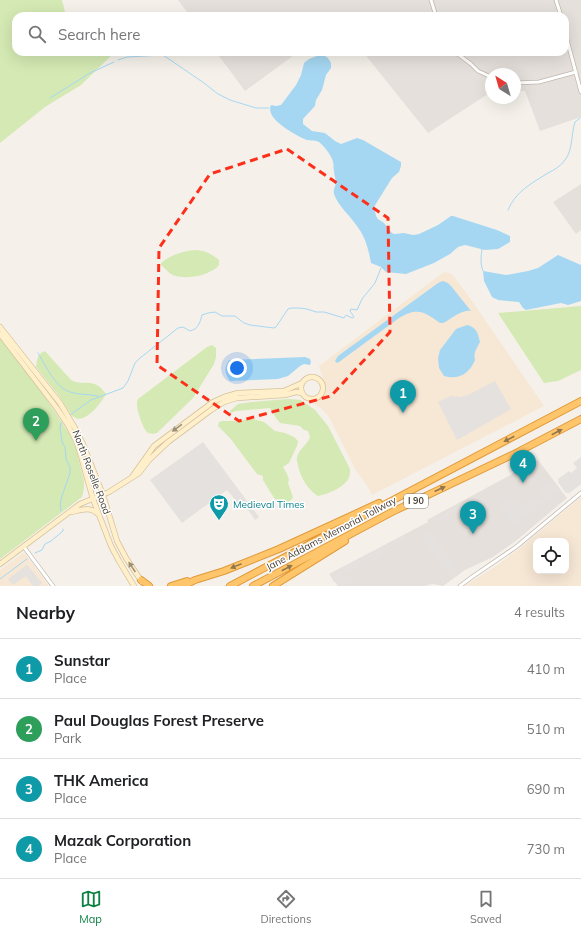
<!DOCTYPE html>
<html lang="en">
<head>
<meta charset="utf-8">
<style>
	body { margin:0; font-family:Mulish,sans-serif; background:#f6f6f6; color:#202124 }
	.controls { position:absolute; right:12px; bottom:12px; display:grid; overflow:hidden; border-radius:8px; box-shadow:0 4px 16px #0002 }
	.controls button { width:36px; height:36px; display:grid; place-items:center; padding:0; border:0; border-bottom:1px solid #e0e0e0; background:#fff; color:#202124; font:20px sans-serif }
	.compass { position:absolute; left:485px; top:68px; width:36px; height:36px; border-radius:50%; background:#fff; box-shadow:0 4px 16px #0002; rotate:323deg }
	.you { position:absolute; left:237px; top:368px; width:14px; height:14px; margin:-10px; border:3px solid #fff; border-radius:50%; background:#1a73e8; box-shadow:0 0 0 6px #1a73e833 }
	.badge { display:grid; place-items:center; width:26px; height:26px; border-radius:50%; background:#0b8043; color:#fff; font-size:13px; font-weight:700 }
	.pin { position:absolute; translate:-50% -33px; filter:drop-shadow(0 1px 2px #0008) }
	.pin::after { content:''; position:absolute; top:21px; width:14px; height:12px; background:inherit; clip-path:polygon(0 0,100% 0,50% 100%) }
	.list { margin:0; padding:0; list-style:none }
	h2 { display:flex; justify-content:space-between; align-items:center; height:52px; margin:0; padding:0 16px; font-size:17px }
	h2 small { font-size:13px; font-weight:400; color:#757577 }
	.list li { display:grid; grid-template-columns:26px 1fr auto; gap:12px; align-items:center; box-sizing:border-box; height:60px; padding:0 16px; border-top:1px solid #e0e0e0 }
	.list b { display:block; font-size:15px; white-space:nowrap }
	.list p { margin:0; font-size:13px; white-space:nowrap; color:#757577 }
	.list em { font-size:13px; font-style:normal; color:#757577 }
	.icon { flex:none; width:22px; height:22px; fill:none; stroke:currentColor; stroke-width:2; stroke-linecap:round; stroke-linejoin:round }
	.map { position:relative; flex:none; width:581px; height:586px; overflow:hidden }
	.search { position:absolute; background:#fff; box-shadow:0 4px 16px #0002; left:12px; right:12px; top:12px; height:44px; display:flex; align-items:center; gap:10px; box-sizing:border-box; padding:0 14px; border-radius:12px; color:#757577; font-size:15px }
	.sheet { height:292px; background:#fff }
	nav { display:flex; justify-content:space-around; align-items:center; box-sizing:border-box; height:56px; border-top:1px solid #e0e0e0; background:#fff; font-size:11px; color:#757577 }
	nav a { display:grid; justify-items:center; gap:2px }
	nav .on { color:#0b8043 }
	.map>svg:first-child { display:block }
	.commercial { fill:#f7e7d5; fill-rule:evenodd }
	.industrial { fill:#e5e0db }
	.green { fill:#d4e9b3 }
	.parking { fill:#e4e1de }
	.water { fill:#a6d7f2 }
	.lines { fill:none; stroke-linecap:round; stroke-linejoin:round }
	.stream { stroke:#a6d7f2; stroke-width:1 }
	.street-casing { stroke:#c1b8ac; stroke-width:4.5 }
	.secondary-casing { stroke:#d5c29a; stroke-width:6 }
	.highway-casing { stroke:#e09939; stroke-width:8 }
	.street { stroke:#fff; stroke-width:3 }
	.secondary { stroke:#ffefca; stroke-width:4.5 }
	.highway { stroke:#ffc56b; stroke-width:6 }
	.oneway { fill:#9b8f7a }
	.oneway2 { fill:#92764c }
	.marked { fill:none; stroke:#fc2f1a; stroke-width:3; stroke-dasharray:8 5; stroke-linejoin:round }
	.labels { text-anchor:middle; stroke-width:3; stroke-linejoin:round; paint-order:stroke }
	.shield { fill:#fff; stroke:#807a74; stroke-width:1 }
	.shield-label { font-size:9px; font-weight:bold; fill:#494138 }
	.street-label { font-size:10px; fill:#494138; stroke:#fff }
	.culture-label { font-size:10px; fill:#0d838f; stroke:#fff; text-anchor:start }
</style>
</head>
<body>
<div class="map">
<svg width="581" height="586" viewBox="0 0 581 586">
	<rect width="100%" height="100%" fill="#f5f1ea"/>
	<path class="commercial" d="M444,272L452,274L470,298L544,406L372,495L368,487L355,469L329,417L322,409L313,403L323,396L326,392L325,385L319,366Z
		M581,497V586H465L499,564L520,548ZM536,541H566V571H536Z
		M24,552L49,586H0V570Z"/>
	<path class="industrial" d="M178,0H581V117L540,131L525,91H515V74H491V92L428,133L363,52H565V16H190Z
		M216,52H298L245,91Z
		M581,184V230L576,234L553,202Z
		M538,460L567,498L517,540L493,557L465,570L443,586L433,584L424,586H338L329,574L428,522L427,520Z"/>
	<path class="green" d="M0,0H62L66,16H16V52H115L81,85L45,107L0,143Z
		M195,250C204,250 212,254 219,260V265C217,267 214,270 211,271C204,276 185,279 176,276C170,275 166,269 161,265V263C171,255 182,251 195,250Z
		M581,306V370L558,381L544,383L498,313Z
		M0,337L43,394L69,433L76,449L84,481V489L82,497L0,559Z
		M212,345L216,348V357L214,364L193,398L157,433C154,434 151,434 148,433C143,429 137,411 137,405C137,403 137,401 138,399L207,347Z
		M45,351L71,380C80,385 86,381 94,384C99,385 103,390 106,394C101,403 89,419 78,419L72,416L59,396L36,367C37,360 37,354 45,351Z
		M289,399L301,400L315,410L328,426L350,469C350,473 350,477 347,481C340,489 328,494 318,496C308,490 300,477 298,465C298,462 296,460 297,458C297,451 308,444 310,437L308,431L304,430L300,426L280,423L276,418L270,408L236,411L230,413V411L238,404L252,402Z
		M249,418L264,422L275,431L285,433L294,437L298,441L297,446L289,463L283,467L287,474L289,480L288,483L293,497C290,503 284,507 278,502C273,498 267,486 263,480V476L257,474L230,438L218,426L219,422L222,421H241Z"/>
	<path class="parking" d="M495,381L511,409L457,440L438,402L451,396L460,397L468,395Z
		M203,442L259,517L255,520L242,501L238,503L227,490L182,523L150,480Z
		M581,457V484L571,492L568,493L565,492L558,482L559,481L558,479L569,471L571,473L577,468L573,463Z
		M549,480L550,481L552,480L558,488L556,490L558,492L513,526L499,507L511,498L515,502L527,504L529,498L537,499L538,501L543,497L539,492L541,491L542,487L541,486Z
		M480,495L493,512L487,516L479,505V503L478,502L475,503L476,505L463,511L460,508L449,514L450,518L439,524L436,520L433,522L432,519Z
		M430,531L456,567L448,573L421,537Z
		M404,536L406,538L381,552L382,556L372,562L370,558L359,564L361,567L348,574L344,567Z
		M27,565L42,583L38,586H33L26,576L13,585L8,579Z
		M339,571L349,584L346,586H341L337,580L334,582L331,577Z"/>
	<path class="water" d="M322,54L328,58L331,63V68L326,75L322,90L316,100L315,106L303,119V124L312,131L325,133L335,141L341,144L357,138L363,140L401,162V166L399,172L392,178L374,207L376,216L378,219L384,223L392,233L394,234L404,233L413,235L419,234L438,225L451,216H453L497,230L510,236V242L498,249L485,250L465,245L458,247L450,254L434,263L406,274L386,272L381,267L371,263C369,252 366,239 359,229C352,217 339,208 334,194C333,190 335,187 336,183C336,179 334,175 334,171C333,168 334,165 333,162C332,156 324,146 319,142C316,140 311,141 307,140C297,136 264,119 271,105L276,106L281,105L296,85L301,75L304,63L309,59Z
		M558,255L581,265V301L568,305L561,303L526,310L523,308L519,302L498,300L492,297L484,281L483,271L506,275L528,271L538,268Z
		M443,281L448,283L451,286L471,311C461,309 452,319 443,323H440C424,312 418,307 399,318L339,362L337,363L335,361L338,356L438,283Z
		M467,325C477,327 478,334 480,342C477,348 473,353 475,360C469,374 459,380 444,376L439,368L438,358L440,350L456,329Z
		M305,357L310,359L311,362L310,365L304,364L300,366L288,376L278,379L230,381C224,372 224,368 229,360Z"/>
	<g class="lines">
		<path class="stream" d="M118,60L127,57L163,55L204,83L218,94L230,100L256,108H269
			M50,98L90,73L114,62
			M508,210C515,192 532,183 548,173C554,170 561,166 565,160C573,150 571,134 575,122L580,118
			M482,249C481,256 480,264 483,271
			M38,353C46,366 55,387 70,392C78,395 89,394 98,396
			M70,415L91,400L123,388L128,381L135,363L140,358L178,328L183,327L190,331C198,329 200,323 202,315L208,313L215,312L222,316H235L244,323L250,325L274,328L276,327L288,309L291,308H299L307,309L316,312H324L344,318L346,315L352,318L354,317L350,311L351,309L357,310L362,299L375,283L381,268
			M61,511L60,505L62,496L70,473V467L66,459L65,447L62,442L60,428L61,423L62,422
			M35,553L42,550L45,544L51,541L63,531V529
			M0,579L27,559"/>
		<defs>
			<path id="street" d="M431,0L436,16
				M556,0L561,16
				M565,32L581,92
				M455,52L471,64L478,71L491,77
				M515,83L539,82L576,72
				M24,547L53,586
				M460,586L472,577L516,547L581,493"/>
			<path id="secondary" d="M0,327L60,403L75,428L83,444L103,495L117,541L126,558L142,582
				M0,334L56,407L68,425L77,443L81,456L87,478L93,499L111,546L119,561L134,586
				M301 388a11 11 0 1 1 22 0a11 11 0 1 1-22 0Z
				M132,477L154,446L213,402L224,397L238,393L284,391L302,383
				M71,512C81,510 90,506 98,514
				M0,564L80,504L109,492L139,473L150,459L168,442L211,410L224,402L237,398L285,395L296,392L302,393"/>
			<path id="highway" d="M141,580L149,586
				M171,586L187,581
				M183,586L195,580L224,571L279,549L379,503
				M230,586L581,401
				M253,586L392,512L516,453L581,419
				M273,586L345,541"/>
		</defs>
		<use href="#street" class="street-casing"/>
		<use href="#secondary" class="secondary-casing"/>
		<use href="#highway" class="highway-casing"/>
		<use href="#street" class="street"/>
		<use href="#secondary" class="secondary"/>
		<use href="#highway" class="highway"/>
	</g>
	<defs><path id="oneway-solid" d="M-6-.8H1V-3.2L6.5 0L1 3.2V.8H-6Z"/></defs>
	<g class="oneway">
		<use href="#oneway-solid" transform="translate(177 428) rotate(144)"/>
		<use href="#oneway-solid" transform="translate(132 567) rotate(-124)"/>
	</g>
	<g class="oneway2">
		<use href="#oneway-solid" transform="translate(557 432) rotate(-28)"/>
		<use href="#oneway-solid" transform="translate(509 439) rotate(152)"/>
		<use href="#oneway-solid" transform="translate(440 489) rotate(-25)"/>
		<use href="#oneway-solid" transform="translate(236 566) rotate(158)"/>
		<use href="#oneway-solid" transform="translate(287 568) rotate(-28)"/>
	</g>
	<path class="marked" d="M287,149L388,218L390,332L331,396L239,421L157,365L159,248L210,174Z"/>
	<defs>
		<symbol id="theatre-pin" viewBox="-11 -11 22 30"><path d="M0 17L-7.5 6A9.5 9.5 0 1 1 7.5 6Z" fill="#0f9aa8" stroke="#fff"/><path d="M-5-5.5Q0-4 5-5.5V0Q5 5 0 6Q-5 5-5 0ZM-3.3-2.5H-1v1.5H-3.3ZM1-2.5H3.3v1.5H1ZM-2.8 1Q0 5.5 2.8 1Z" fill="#fff"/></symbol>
	</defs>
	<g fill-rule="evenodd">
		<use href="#theatre-pin" x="208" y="493" width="22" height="30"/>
	</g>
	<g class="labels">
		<rect class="shield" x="404" y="494" width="24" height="14" rx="3"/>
		<g class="shield-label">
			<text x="416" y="504">I 90</text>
		</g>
		<g class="street-label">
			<text transform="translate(92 472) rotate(69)" y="4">North Roselle Road</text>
			<text transform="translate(331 533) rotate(-28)" y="4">Jane Addams Memorial Tollway</text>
		</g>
		<g class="culture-label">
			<text x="233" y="508">Medieval Times</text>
		</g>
	</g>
</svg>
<div class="controls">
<button><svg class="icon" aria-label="locate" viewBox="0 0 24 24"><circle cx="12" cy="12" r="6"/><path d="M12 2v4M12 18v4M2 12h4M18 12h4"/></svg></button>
</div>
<svg class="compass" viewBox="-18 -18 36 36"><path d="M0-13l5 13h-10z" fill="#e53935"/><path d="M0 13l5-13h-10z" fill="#757577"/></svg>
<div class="you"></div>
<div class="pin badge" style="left:403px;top:413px;background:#0f9aa8">1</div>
<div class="pin badge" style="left:36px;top:441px;background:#2e9e5b">2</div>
<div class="pin badge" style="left:473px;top:534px;background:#0f9aa8">3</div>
<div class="pin badge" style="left:523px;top:483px;background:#0f9aa8">4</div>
<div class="search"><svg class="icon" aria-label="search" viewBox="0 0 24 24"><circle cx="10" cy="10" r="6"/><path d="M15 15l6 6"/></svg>Search here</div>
</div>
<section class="sheet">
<h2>Nearby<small>4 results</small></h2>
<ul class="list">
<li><span class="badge" style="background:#0f9aa8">1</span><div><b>Sunstar</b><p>Place</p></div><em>410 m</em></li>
<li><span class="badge" style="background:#2e9e5b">2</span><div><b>Paul Douglas Forest Preserve</b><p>Park</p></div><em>510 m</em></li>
<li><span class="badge" style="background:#0f9aa8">3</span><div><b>THK America</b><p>Place</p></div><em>690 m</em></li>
<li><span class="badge" style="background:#0f9aa8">4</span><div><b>Mazak Corporation</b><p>Place</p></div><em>730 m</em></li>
</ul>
</section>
<nav>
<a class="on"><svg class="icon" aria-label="map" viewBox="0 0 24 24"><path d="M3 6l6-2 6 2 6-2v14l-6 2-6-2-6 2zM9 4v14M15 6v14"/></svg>Map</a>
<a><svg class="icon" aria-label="directions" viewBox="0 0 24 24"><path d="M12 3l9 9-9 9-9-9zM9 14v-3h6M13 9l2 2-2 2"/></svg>Directions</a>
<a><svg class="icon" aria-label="saved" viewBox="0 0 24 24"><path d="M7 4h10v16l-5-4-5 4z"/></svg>Saved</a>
</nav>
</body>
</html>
